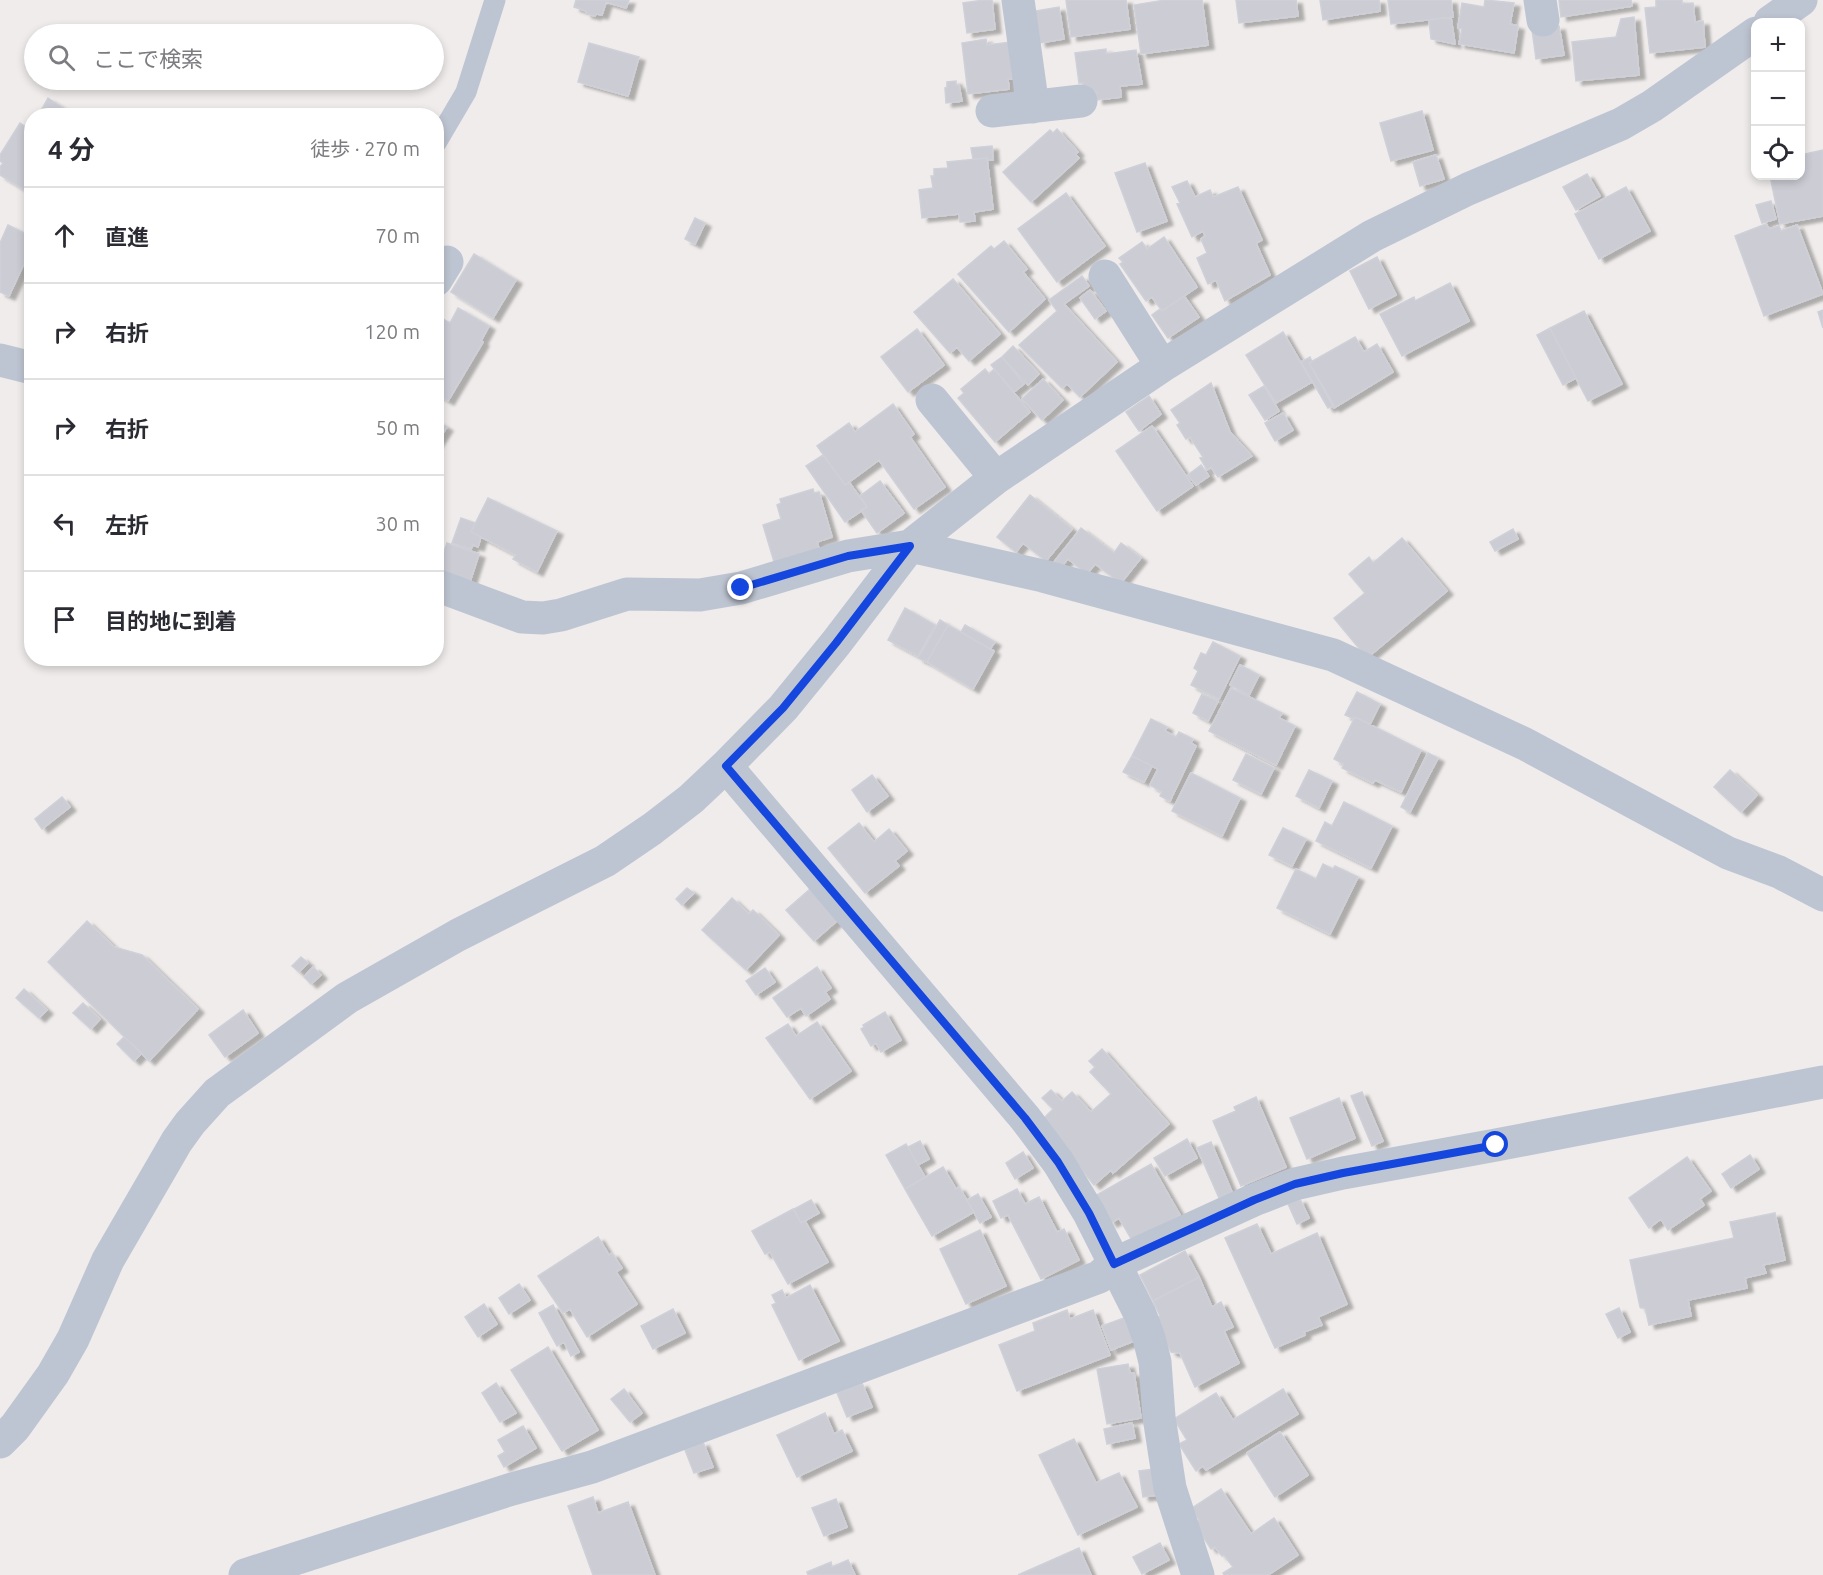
<!DOCTYPE html>
<html lang="ja">
<head>
<meta charset="utf-8">
<style>
	body { margin:0; font-family:Ubuntu,"Noto Sans JP",sans-serif; background:#f2f2f3; color:#2b2b33 }
	.controls { position:absolute; right:18px; top:18px; display:grid; overflow:hidden; border-radius:12px; box-shadow:0 3px 9px #0003 }
	.controls button { width:54px; height:54px; display:grid; place-items:center; padding:0; border:0; border-bottom:2px solid #e1e1e2; background:#fff; color:#2b2b33; font:30px sans-serif }
	.stop { position:absolute; width:18px; height:18px; margin:-14px; border:4px solid #1547de; border-radius:50%; background:#fff }
	.stop.end { background:#1547de; border-color:#fff; box-shadow:0 2px 6px #0008 }
	.list { margin:0; padding:0; list-style:none }
	h2 { display:flex; justify-content:space-between; align-items:center; height:78px; margin:0; padding:0 24px; font-size:26px }
	h2 small { font-size:20px; font-weight:400; color:#7c7c81 }
	.list li { display:grid; grid-template-columns:39px 1fr auto; gap:18px; align-items:center; box-sizing:border-box; height:96px; padding:0 24px; border-top:2px solid #e1e1e2 }
	.list b { display:block; font-size:22px; white-space:nowrap }
	.list em { font-size:20px; font-style:normal; color:#7c7c81 }
	.icon { flex:none; width:33px; height:33px; fill:none; stroke:currentColor; stroke-width:2; stroke-linecap:round; stroke-linejoin:round }
	.map { position:relative; flex:none; width:1823px; height:1575px; overflow:hidden }
	.search { position:absolute; background:#fff; box-shadow:0 3px 9px #0003; left:24px; top:24px; width:420px; height:66px; display:flex; align-items:center; gap:15px; box-sizing:border-box; padding:0 21px; border-radius:33px; color:#7c7c81; font-size:22px }
	.panel { position:absolute; background:#fff; box-shadow:0 3px 9px #0003; left:24px; top:108px; width:420px; height:558px; border-radius:24px }
	.map>svg:first-child { display:block }
	.building { fill:#cbccd4; stroke:#cfd0d8; stroke-width:1.5; filter:url(#shadow) }
	.lines { fill:none; stroke-linecap:round; stroke-linejoin:round }
	.service { stroke:#bec5d2; stroke-width:21 }
	.minor { stroke:#bec5d2; stroke-width:33 }
	.route { stroke:#1547de; stroke-width:8 }
</style>
</head>
<body>
<div class="map">
<svg width="1823" height="1575" viewBox="0 0 1823 1575">
	<defs>
		<filter id="shadow"><feDropShadow dx="6" dy="4" stdDeviation="1.5" flood-color="#0004"/></filter>
	</defs>
	<rect width="100%" height="100%" fill="#efeceb"/>
	<path class="building" d="M576,0H629L626,8L606,2L602,15L596,14L595,16L586,14V11L574,7Z
		M984,0H992L995,29L967,33L963,3Z
		M1066,0H1126L1130,29L1071,37Z
		M1165,0H1202L1208,45L1141,54L1134,5Z
		M1236,0H1296L1298,16L1239,23Z
		M1320,0H1379L1380,11L1323,20Z
		M1388,0H1451L1453,17L1391,24Z
		M1485,0L1514,3L1510,24L1518,26L1514,53L1459,44L1462,29L1458,28L1462,3L1484,7Z
		M1559,0H1631L1632,6L1561,17Z
		M1656,0H1682V4L1693,3L1695,22L1703,21L1705,47L1650,53L1645,8L1656,7Z
		M1059,7L1064,39L1040,43L1035,11Z
		M1451,17L1455,44L1431,39L1429,20Z
		M1634,17L1639,75L1576,81L1572,42L1616,37L1621,19Z
		M1559,26L1564,55L1536,59L1532,30Z
		M986,39L987,45L1011,42L1012,79H1008L1009,89L968,94L962,43Z
		M589,43L639,57L628,96L578,82Z
		M1106,49V54L1136,50L1142,84L1120,86L1121,97L1097,100L1096,92L1084,93L1083,83H1079L1075,53Z
		M956,81V85H959L962,101L946,103L945,88L947,87V82Z
		M48,98L75,116H38Z
		M1422,111L1433,150L1391,161L1380,123Z
		M20,123L29,129L32,125V194L0,175V167L3,163L0,161V155Z
		M1057,129L1078,152L1075,154L1079,158L1031,202L1003,172L1050,130L1053,133Z
		M992,146L993,160H987V158L973,159L971,148Z
		M1823,150V216L1780,224L1770,176H1800V155Z
		M1436,155L1444,179L1420,186L1413,162Z
		M987,158L993,209L974,212L975,221L960,222L959,214L922,218L919,190L933,188L931,176H934V169L948,168L947,162Z
		M1145,163L1167,221L1137,232L1115,173Z
		M1587,174L1600,196L1576,210L1563,187Z
		M1187,181L1195,197L1210,190L1213,197L1238,187L1262,240L1256,243L1270,275L1225,301L1216,280L1208,284L1197,258L1207,253L1201,239L1205,236L1203,231L1192,237L1177,204L1180,203L1172,187Z
		M1626,187L1650,231L1599,259L1575,214Z
		M1066,193L1105,246L1057,282L1018,229Z
		M1771,201L1776,219L1762,223L1756,205Z
		M695,218L705,223L695,244L685,239Z
		M1766,224L1769,229L1779,226L1781,231L1797,225L1823,294L1764,316L1735,236Z
		M8,225L32,237V246L9,296L0,292V243Z
		M1164,237L1197,287L1162,311L1152,297L1146,301L1120,264L1123,262L1119,258L1142,242L1147,249Z
		M1004,241L1027,269L1023,272L1045,299L1009,332L958,274L991,246L994,249Z
		M474,254L516,280L493,318L451,292Z
		M1377,257L1396,295L1369,309L1350,271Z
		M1082,276L1089,286L1064,304L1117,362L1080,397L1067,384L1062,388L1019,345L1057,311L1049,300Z
		M953,279L1000,334L969,361L957,347L950,353L914,312Z
		M1450,283L1469,321L1402,356L1380,314L1414,297L1415,301Z
		M1090,290L1106,311L1095,319L1080,298Z
		M1184,296L1199,317L1168,338L1152,315L1160,309L1162,311Z
		M458,308L489,326L481,341L483,342L448,401L436,394V330L443,319L450,323Z
		M1823,310V328L1818,312Z
		M1584,311L1622,384L1588,401L1550,328Z
		M1550,328L1576,378L1563,385L1537,335Z
		M917,329L944,365L908,392L881,357Z
		M1283,332L1312,382L1276,403L1246,355Z
		M1355,337L1364,352L1377,344L1393,372L1334,408L1309,363Z
		M1013,346L1039,374L1028,385L1002,357Z
		M1002,357L1024,384L1014,392L991,365Z
		M1310,357L1312,362L1309,363L1334,405L1328,408L1301,362Z
		M985,369L989,374L994,369L1030,412L995,442L958,398L964,393L961,389Z
		M1043,379L1063,400L1042,420L1022,399Z
		M1211,383L1230,432L1252,456L1218,477L1211,467L1207,470L1200,458L1203,457L1190,437L1186,439L1177,425L1180,423L1171,410Z
		M1264,386L1279,411L1265,420L1249,395Z
		M1149,396L1161,414L1139,431L1126,412Z
		M893,404L914,434L910,437L945,487L914,509L879,460L845,485L817,446L849,423L855,432Z
		M1283,413L1293,430L1275,441L1265,423Z
		M436,421L447,427L436,444Z
		M1152,426L1193,486L1157,511L1116,451Z
		M823,455L845,485L849,482L867,507L845,522L806,466Z
		M1201,465L1209,476L1196,485L1188,475Z
		M880,481L904,513L877,533L861,510L867,507L860,496Z
		M813,489L814,493L819,492L832,537L817,542L820,552L775,565L763,525L781,519L777,505L781,503L780,499Z
		M1030,495L1072,529L1046,561L1023,543L1016,552L997,537Z
		M488,498L557,531L537,572L513,559L516,555L471,532Z
		M461,518L475,523L471,532L481,537L478,547L473,545L471,549L452,543Z
		M1081,528L1114,553L1121,543L1141,558L1121,583L1095,564L1087,574L1068,559L1061,567L1054,562Z
		M1513,529L1518,539L1495,551L1490,542Z
		M1402,538L1447,591L1367,658L1334,618L1365,593L1349,574L1369,557L1373,563Z
		M447,543L479,554L469,585L436,574Z
		M905,608L935,625L918,656L888,640Z
		M940,620L948,625L927,662L918,658Z
		M948,625L994,651L973,689L927,662Z
		M965,625L995,642L990,649L961,632Z
		M1213,642L1240,656L1219,699L1191,685L1198,671L1194,668L1201,653L1206,655Z
		M1240,665L1259,675L1249,695L1230,685Z
		M1231,688L1282,713L1279,718L1295,726L1276,765L1209,731Z
		M1357,692L1380,704L1370,724L1355,717L1354,719L1345,715Z
		M1202,694L1218,701L1208,721L1193,713Z
		M1355,717L1421,750L1401,792L1375,780L1373,783L1342,768L1344,764L1334,759Z
		M1151,719L1167,727L1165,731L1176,737L1179,732L1193,739L1191,743L1196,746L1170,801L1160,796L1162,792L1150,785L1158,769L1132,756Z
		M1428,753L1438,758L1410,812L1401,807Z
		M1246,754L1274,768L1261,794L1233,780Z
		M1132,756L1152,766L1144,782L1123,772Z
		M1309,770L1332,781L1319,808L1296,796Z
		M1730,770L1757,795L1741,812L1714,787Z
		M1191,773L1240,798L1222,836L1172,811Z
		M872,775L888,796L867,812L852,790Z
		M62,797L70,807L42,829L35,819Z
		M1344,802L1392,826L1371,868L1316,841L1325,822L1332,826Z
		M859,823L874,842L889,829L907,851L895,861L899,866L865,893L828,848Z
		M1283,828L1306,839L1292,866L1269,855Z
		M1323,864L1333,869L1335,866L1358,877L1330,934L1277,908L1296,869L1316,879Z
		M687,888L694,893L682,905L676,899Z
		M810,889L838,920L814,941L786,910Z
		M732,898L749,914L753,910L779,935L746,970L702,930Z
		M87,921L114,947L142,955L198,1009L149,1061L48,962Z
		M301,957L308,963L299,972L292,966Z
		M313,967L321,975L311,984L304,977Z
		M817,967L831,988L825,992L830,999L806,1016L801,1008L787,1017L773,998Z
		M765,968L775,982L756,995L746,981Z
		M24,989L47,1010L39,1018L16,998Z
		M83,1003L100,1019L91,1029L73,1013Z
		M243,1010L258,1033L225,1057L209,1035Z
		M885,1012L901,1040L881,1052L876,1043L871,1046L861,1029L864,1027L863,1025Z
		M817,1022L851,1071L810,1099L766,1038L788,1024L796,1036Z
		M124,1037L142,1053L134,1061L117,1044Z
		M1102,1049L1169,1124L1113,1173L1111,1170L1094,1185L1042,1120L1053,1109L1042,1098L1051,1090L1062,1101L1072,1092L1091,1112L1111,1094L1090,1072L1095,1067L1089,1061Z
		M1362,1092L1383,1141L1372,1146L1351,1096Z
		M1256,1097L1286,1167L1241,1186L1213,1121L1236,1111L1234,1107Z
		M1339,1098L1355,1138L1307,1159L1290,1118Z
		M1187,1139L1197,1158L1165,1176L1154,1158Z
		M920,1141L929,1159L918,1165L908,1147Z
		M1211,1142L1232,1192L1219,1198L1197,1148Z
		M906,1144L925,1177L905,1189L886,1155Z
		M1023,1152L1033,1168L1015,1179L1006,1163Z
		M1750,1155L1759,1169L1731,1188L1722,1174Z
		M1687,1157L1711,1191L1700,1199L1704,1205L1668,1230L1661,1219L1649,1228L1629,1198Z
		M1151,1164L1180,1215L1133,1242L1119,1218L1111,1223L1095,1196Z
		M943,1167L956,1189L959,1187L974,1212L932,1236L905,1189Z
		M1017,1189L1025,1204L1039,1197L1057,1232L1064,1229L1079,1260L1041,1279L1008,1215L1001,1218L993,1201Z
		M978,1194L991,1217L980,1223L967,1200Z
		M1300,1199L1309,1218L1297,1224L1288,1204Z
		M811,1200L819,1213L801,1223L794,1209Z
		M793,1209L801,1223L805,1221L828,1262L788,1284L770,1252L765,1254L752,1231Z
		M1775,1213L1785,1260L1763,1265L1766,1273L1745,1278L1747,1288L1688,1300L1691,1316L1649,1325L1645,1308H1641L1640,1307L1630,1260L1734,1238L1730,1222Z
		M1257,1224L1271,1254L1317,1233L1347,1304L1318,1317L1322,1325L1304,1332L1305,1335L1275,1348L1225,1238Z
		M980,1230L1006,1286L966,1304L940,1249Z
		M598,1237L609,1255L612,1253L622,1268L616,1272L637,1304L587,1337L570,1309L563,1313L538,1276Z
		M1185,1251L1199,1277L1153,1301L1140,1275Z
		M1199,1277L1212,1307L1221,1302L1233,1327L1224,1331L1239,1363L1195,1387L1180,1353L1171,1352L1155,1319L1160,1316L1153,1301Z
		M519,1284L530,1300L509,1314L499,1298Z
		M810,1285L839,1341L799,1360L772,1305L776,1303L772,1295L782,1290L786,1298Z
		M484,1304L497,1324L478,1337L465,1317Z
		M553,1305L579,1352L571,1356L564,1342L557,1346L539,1313Z
		M1619,1308L1630,1332L1618,1338L1606,1314Z
		M673,1309L685,1333L653,1349L641,1326Z
		M1067,1310L1070,1319L1093,1310L1110,1355L1017,1391L999,1345L1035,1331L1033,1323Z
		M1124,1318L1134,1341L1111,1350L1102,1326Z
		M548,1347L598,1430L562,1451L511,1370Z
		M1128,1364L1130,1373H1134L1141,1418L1107,1424L1097,1369Z
		M496,1383L516,1413L500,1422L482,1393Z
		M862,1383L872,1407L847,1417L837,1393Z
		M624,1389L642,1413L630,1422L611,1399Z
		M1283,1389L1298,1414L1206,1470L1203,1466L1196,1471L1179,1444L1187,1440L1174,1419L1216,1393L1233,1420Z
		M825,1413L834,1434L842,1430L852,1451L797,1477L777,1435Z
		M1132,1423L1135,1438L1107,1444L1104,1429Z
		M523,1426L536,1448L504,1467L498,1456L505,1452L498,1440Z
		M1280,1432L1308,1475L1275,1497L1247,1453Z
		M1074,1439L1096,1483L1119,1473L1137,1507L1078,1535L1039,1455Z
		M703,1442L713,1467L694,1473L685,1450Z
		M1154,1469L1158,1495L1143,1497L1139,1471Z
		M1221,1489L1251,1534L1274,1518L1298,1555L1268,1575H1224L1223,1573L1233,1567L1224,1555L1222,1556L1215,1547L1211,1549L1194,1523L1199,1520L1192,1508Z
		M593,1497L598,1513L628,1502L655,1575H593L568,1506Z
		M836,1499L847,1527L824,1536L812,1508Z
		M1160,1543L1169,1560L1142,1574L1133,1557Z
		M1079,1548L1091,1575H1018Z
		M848,1560L855,1575H808L807,1572L831,1562L832,1567Z"/>
	<g class="lines">
		<path class="service" d="M436,143L466,92L495,0"/>
		<path class="minor" d="M1018,0L1033,107
			M1540,0L1543,20
			M1770,22L1801,0
			M992,111L1081,101
			M1105,276L1162,366
			M436,280L447,262
			M0,360L32,368
			M932,400L996,478
			M436,585L522,617L543,618L561,615L627,594L700,595L741,588L848,556L910,546L1043,576L1333,655L1525,744L1728,853L1779,872L1823,895
			M726,766L1025,1118L1058,1162L1089,1213L1140,1314L1149,1338L1155,1362L1159,1417L1170,1488L1198,1575
			M0,1442L15,1427L53,1374L73,1339L108,1260L177,1141L190,1123L217,1093L347,998L458,935L605,861L652,829L691,799L726,766L783,708L836,643L910,546L996,478L1162,366L1372,236L1468,189L1621,124L1652,106L1756,33
			M245,1575L512,1489L592,1467L1099,1277L1114,1264L1254,1200L1295,1184L1343,1173L1496,1145L1823,1082"/>
	</g>
	<g class="lines">
		<path class="route" d="M741,588L848,556L910,546L836,643L783,708L726,766L1025,1118L1058,1162L1089,1213L1114,1264L1254,1200L1295,1184L1343,1173L1496,1145"/>
	</g>
</svg>
<div class="controls">
<button>+</button>
<button>−</button>
<button><svg class="icon" aria-label="locate" viewBox="0 0 24 24"><circle cx="12" cy="12" r="6"/><path d="M12 2v4M12 18v4M2 12h4M18 12h4"/></svg></button>
</div>
<div class="stop" style="left:1496px;top:1145px"></div>
<div class="stop end" style="left:741px;top:588px"></div>
<div class="search"><svg class="icon" aria-label="search" viewBox="0 0 24 24"><circle cx="10" cy="10" r="6"/><path d="M15 15l6 6"/></svg>ここで検索</div>
<section class="panel">
<h2>4 分<small>徒歩 · 270 m</small></h2>
<ul class="list">
<li><svg class="icon" aria-label="ahead" viewBox="0 0 24 24"><path d="M12 20V5M6 11l6-6 6 6"/></svg><div><b>直進</b></div><em>70 m</em></li>
<li><svg class="icon" aria-label="right" viewBox="0 0 24 24"><path d="M7 20v-9h11M14 6l5 5-5 5"/></svg><div><b>右折</b></div><em>120 m</em></li>
<li><svg class="icon" aria-label="right" viewBox="0 0 24 24"><path d="M7 20v-9h11M14 6l5 5-5 5"/></svg><div><b>右折</b></div><em>50 m</em></li>
<li><svg class="icon" aria-label="left" viewBox="0 0 24 24"><path d="M17 20v-9H6M10 6l-5 5 5 5"/></svg><div><b>左折</b></div><em>30 m</em></li>
<li><svg class="icon" aria-label="arrive" viewBox="0 0 24 24"><path d="M6 21V4h12l-3 4 3 4H6"/></svg><div><b>目的地に到着</b></div></li>
</ul>
</section>
</div>
</body>
</html>
